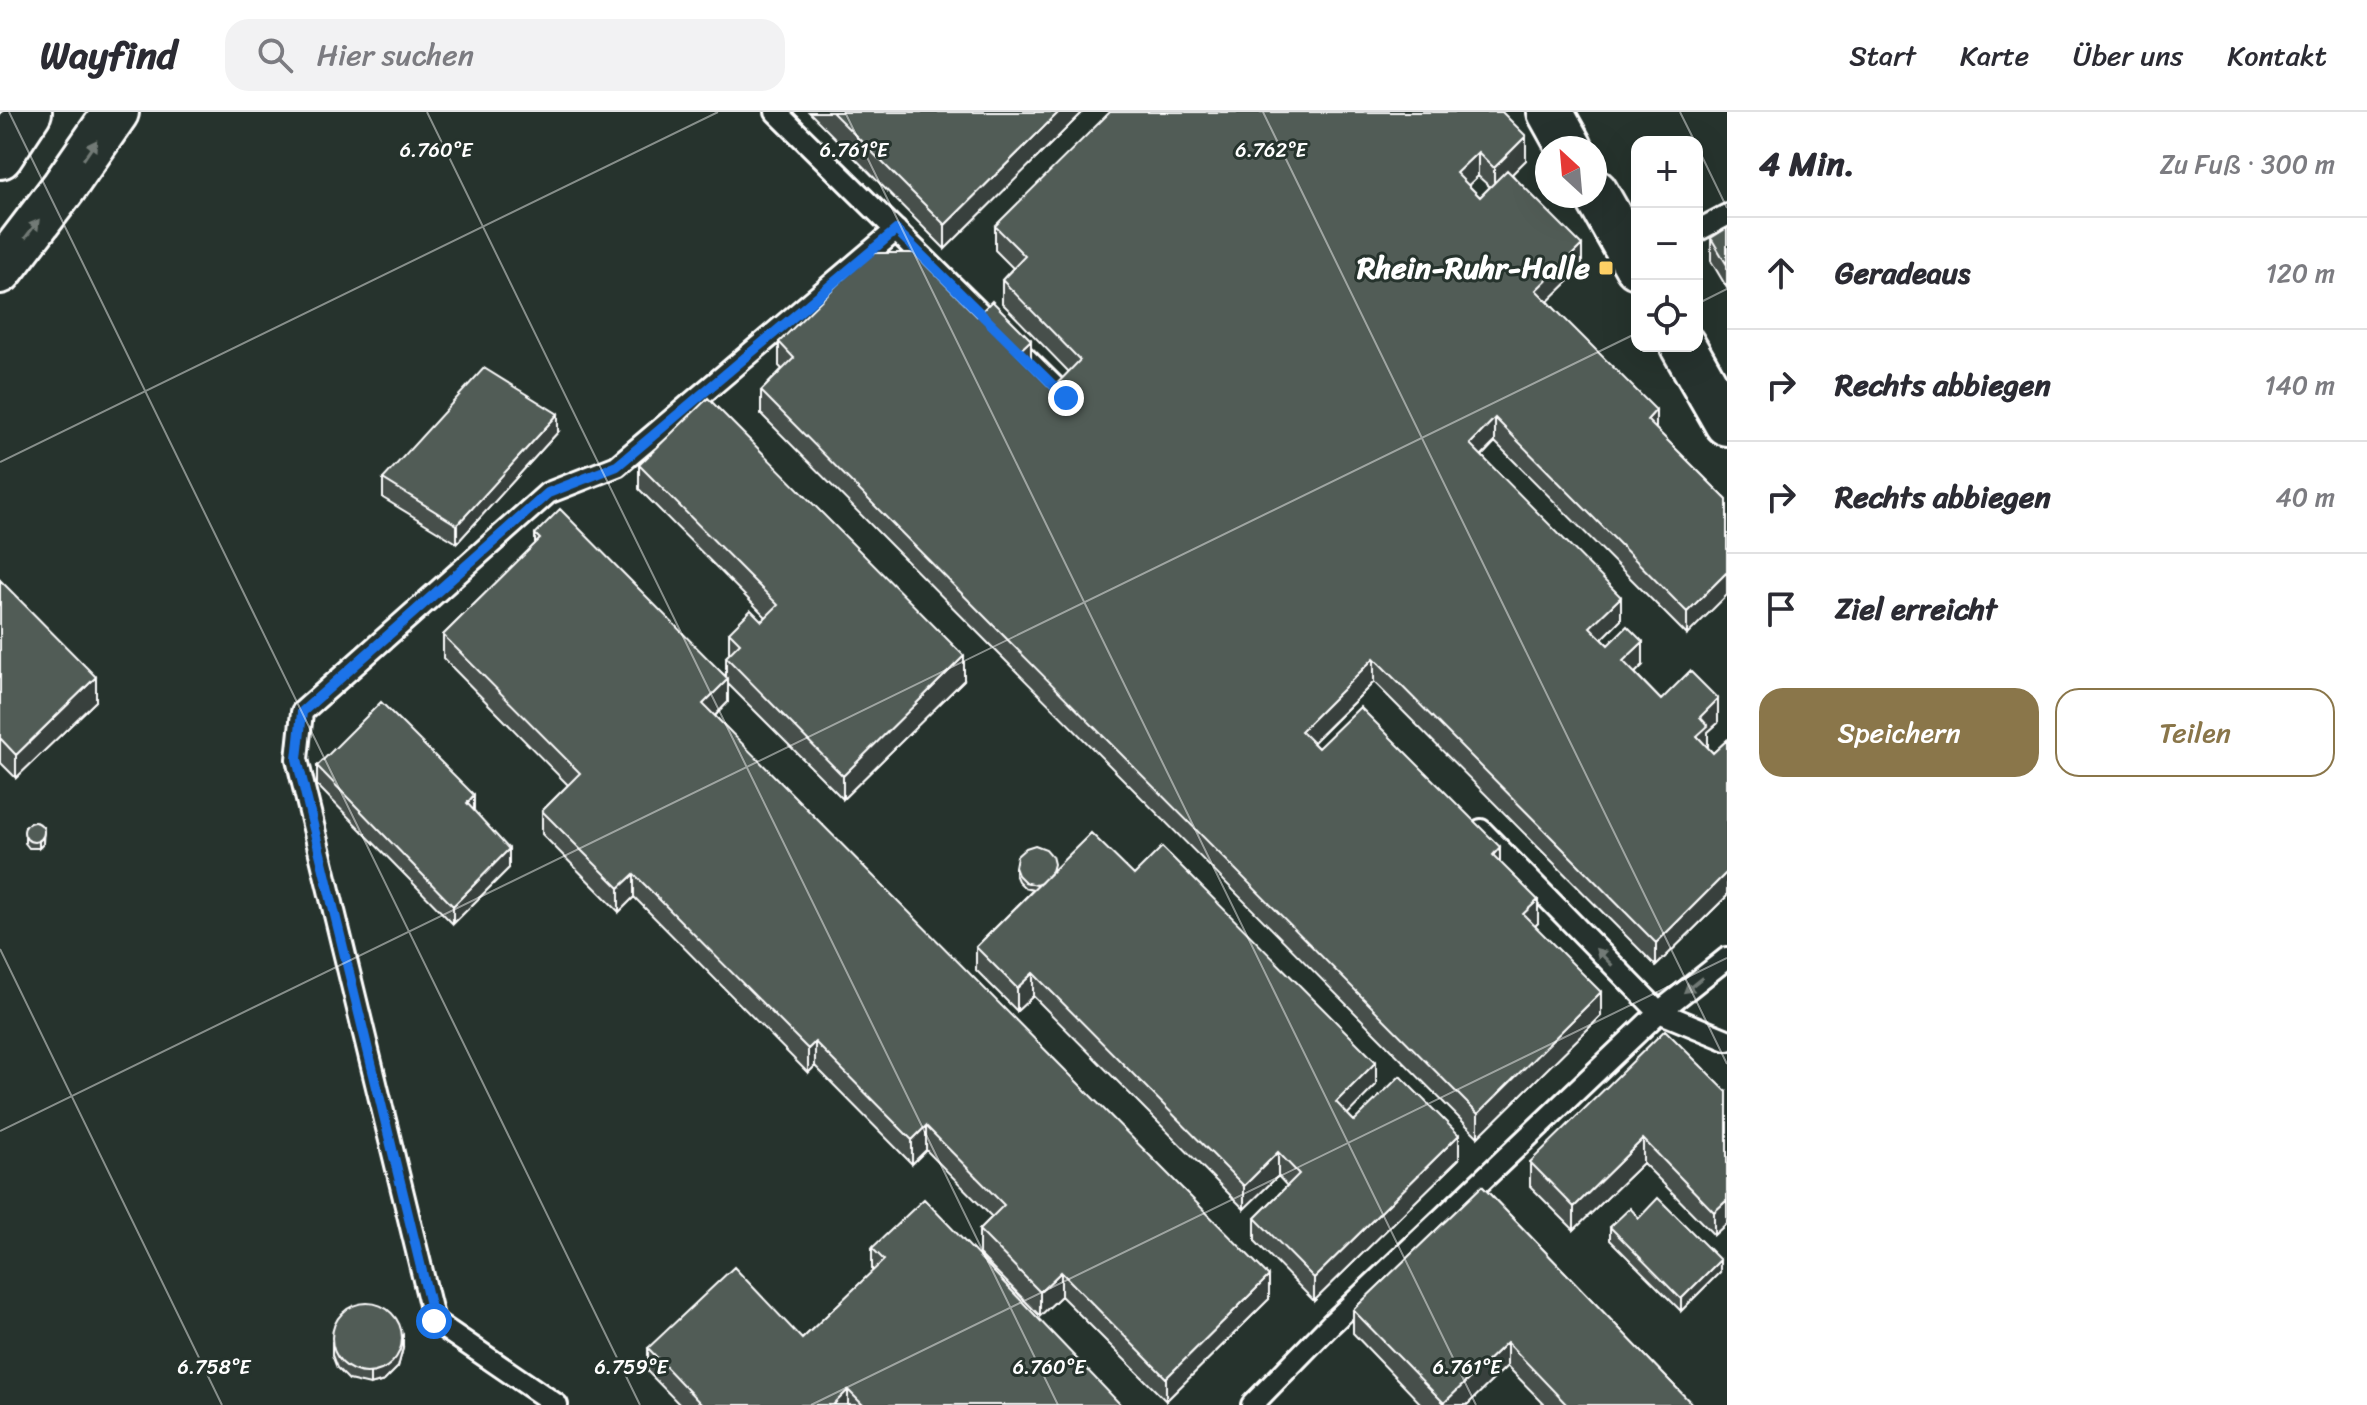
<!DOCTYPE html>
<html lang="de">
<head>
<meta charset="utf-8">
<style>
	body { margin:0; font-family:Sriracha,sans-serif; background:#f2f2f3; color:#2b2b33 }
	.controls { position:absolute; right:24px; top:24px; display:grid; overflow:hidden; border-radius:16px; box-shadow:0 8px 32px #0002 }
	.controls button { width:72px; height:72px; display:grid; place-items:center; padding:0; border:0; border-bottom:2px solid #e1e1e2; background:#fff; color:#2b2b33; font:40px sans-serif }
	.compass { position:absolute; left:1535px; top:24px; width:72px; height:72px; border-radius:50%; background:#fff; box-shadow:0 8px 32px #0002; rotate:334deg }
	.stop { position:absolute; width:24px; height:24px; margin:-18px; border:6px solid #1a73e8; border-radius:50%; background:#fff }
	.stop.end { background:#1a73e8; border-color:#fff; box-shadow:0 2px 8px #0008 }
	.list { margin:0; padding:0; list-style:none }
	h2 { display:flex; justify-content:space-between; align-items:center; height:104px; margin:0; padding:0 32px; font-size:34px }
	h2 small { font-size:26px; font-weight:400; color:#7c7c81 }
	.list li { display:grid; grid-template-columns:52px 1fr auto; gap:24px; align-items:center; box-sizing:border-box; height:112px; padding:0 32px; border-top:2px solid #e1e1e2 }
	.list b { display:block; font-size:30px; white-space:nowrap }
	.list em { font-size:26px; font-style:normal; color:#7c7c81 }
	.actions { display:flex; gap:16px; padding:24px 32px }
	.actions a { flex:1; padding:18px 0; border:2px solid #8a764a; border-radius:24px; text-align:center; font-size:28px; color:#8a764a }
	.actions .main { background:#8a764a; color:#fff }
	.icon { flex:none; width:44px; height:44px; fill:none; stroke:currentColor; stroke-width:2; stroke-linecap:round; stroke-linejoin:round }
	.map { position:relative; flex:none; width:1727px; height:1293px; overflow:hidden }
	header { display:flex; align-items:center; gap:48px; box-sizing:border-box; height:112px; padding:0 40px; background:#fff; border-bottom:2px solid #e1e1e2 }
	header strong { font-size:38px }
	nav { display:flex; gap:44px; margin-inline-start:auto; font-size:28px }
	.search { width:560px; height:72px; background:#f2f2f3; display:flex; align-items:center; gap:20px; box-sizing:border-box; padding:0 28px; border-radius:24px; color:#7c7c81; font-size:30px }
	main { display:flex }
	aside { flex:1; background:#fff }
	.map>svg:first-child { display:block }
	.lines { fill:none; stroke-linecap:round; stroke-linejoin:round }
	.service-casing { stroke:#fff; stroke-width:26 }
	.tertiary-casing { stroke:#fff; stroke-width:50 }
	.secondary-casing { stroke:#fff; stroke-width:50 }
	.service { stroke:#26332d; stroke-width:20 }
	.tertiary { stroke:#26332d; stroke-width:44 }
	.secondary { stroke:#26332d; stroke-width:44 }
	.wall { fill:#464f4b; stroke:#fff; stroke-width:2; fill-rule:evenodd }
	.shaded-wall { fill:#39403d; stroke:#fff; stroke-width:2 }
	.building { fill:#515c57; stroke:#fff; stroke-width:2 }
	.oneway { fill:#727a76 }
	.route { stroke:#1a73e8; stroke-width:10 }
	.ticks { fill:none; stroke:#fff; stroke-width:2; stroke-opacity:0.45 }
	.poi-dot { fill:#ffd166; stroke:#26332d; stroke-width:3 }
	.labels { text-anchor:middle; stroke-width:6; stroke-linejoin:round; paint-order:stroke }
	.poi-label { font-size:30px; font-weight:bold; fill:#fff; stroke:#26332d; text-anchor:end }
	.ticks-label { font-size:20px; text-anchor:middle; fill:#fff; stroke:#26332d; stroke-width:6; stroke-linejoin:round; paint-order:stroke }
</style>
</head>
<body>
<header>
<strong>Wayfind</strong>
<div class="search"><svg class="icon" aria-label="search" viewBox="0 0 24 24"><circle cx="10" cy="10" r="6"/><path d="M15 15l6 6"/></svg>Hier suchen</div>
<nav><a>Start</a><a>Karte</a><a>Über uns</a><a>Kontakt</a></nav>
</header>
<main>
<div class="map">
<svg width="1727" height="1293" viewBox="0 0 1727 1293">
	<rect width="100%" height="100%" fill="#26332d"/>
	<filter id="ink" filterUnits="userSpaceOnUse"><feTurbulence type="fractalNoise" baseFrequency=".0125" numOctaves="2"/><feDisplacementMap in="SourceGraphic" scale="16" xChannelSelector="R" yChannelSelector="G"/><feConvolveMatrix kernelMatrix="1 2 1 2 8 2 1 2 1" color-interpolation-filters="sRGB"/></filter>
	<g filter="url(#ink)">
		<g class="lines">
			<defs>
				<path id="service" d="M776,0L1066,286
					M1697,119L1727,103
					M1481,718L1659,900L1727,846
					M557,1293L434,1209L297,647L302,600L548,381L617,354L896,118
					M1252,1293L1331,1212L1659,900L1727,928"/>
				<path id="tertiary" d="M1550,0L1570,36
					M1595,80L1637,154
					M1683,234L1727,311"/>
				<path id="secondary" d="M0,44L29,0
					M0,159L64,75L116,0"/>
			</defs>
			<use href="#service" class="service-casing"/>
			<use href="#tertiary" class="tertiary-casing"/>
			<use href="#secondary" class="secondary-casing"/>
			<use href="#service" class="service"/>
			<use href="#tertiary" class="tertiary"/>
			<use href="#secondary" class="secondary"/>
		</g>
		<path class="wall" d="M809,0H1083L945,137Z
			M1502,0L1526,48L1512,62L1582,156L1548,189L1656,317L1727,388L1687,523L1495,330L1482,344L1621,508L1602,527L1608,533L1643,553L1635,561L1661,588L1718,611L1708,620V636L1713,641L1727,628V784L1656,854L1374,570L1313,631L1318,636L1500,750L1538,811L1535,814L1601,904L1478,1025L761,302V279L782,257L779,254V230L977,204L1031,252L1029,254L1052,277L1069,260L1002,191V168L1013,156L995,138V114ZM1478,64L1490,75L1480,85L1468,73Z
			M1727,116V176L1711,149V126Z
			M558,320L457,431L383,386V367Z
			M639,353L964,568L843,687L728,572V590L715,604L1269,1187L1166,1289L1061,1184L1040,1204L979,1142V1118L992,1105L926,1038L912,1052L815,954L808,961L634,785L619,800L542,722V699L568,673L443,546V523L535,432V422L726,564V545L729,542V520L762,509L766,505L639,377Z
			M0,468L96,589L16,666L0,650Z
			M317,654L474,700L509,756L453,812L317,673Z
			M25,715H44L43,732L39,736H29L25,731Z
			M1015,755L1134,763L1376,973L1347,1002L1354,1009L1459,1047L1314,1189L1255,1129V1106L1287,1074L1278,1064L1244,1097L1033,884L1017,899L976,858V835L1033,778L1025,776L1018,769L1015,762Z
			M1727,980V1111L1714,1123L1643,1051L1574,1118L1530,1074V1050Z
			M1482,1074L1693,1293H1545L1507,1254L1467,1293H1422L1353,1221V1198Z
			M1639,1106L1720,1160L1681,1199L1610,1128V1115Z
			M872,1136L1121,1293H680L648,1260V1236L802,1227L872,1160Z
			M332,1230L403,1236L398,1255L384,1269L370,1273L349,1268L337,1256L332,1243Z"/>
		<path class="shaded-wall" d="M1059,0H1083L945,137V113Z
			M1526,24V48L1494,80V56Z
			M1478,40V64L1456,85V61Z
			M1582,133V156L1536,201V178Z
			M1031,228V252L1017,265V241Z
			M1656,298V322L1647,308Z
			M558,302V320L457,431V413Z
			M1495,306V330L1470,355V332Z
			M1727,460V483L1687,523V500Z
			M1621,485V508L1590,539V515Z
			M1643,530V553L1623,573V549Z
			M964,544V568L843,687V664Z
			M1374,546V570L1301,642V619Z
			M96,565V589L16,666V643Z
			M728,567V590L703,616V592Z
			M1718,587V611L1708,620V637L1697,624L1700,605Z
			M474,683V702L467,691Z
			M43,725V732L39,736V729Z
			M1500,735V759L1493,743Z
			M509,737V756L453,812V794Z
			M1727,760V784L1656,854V831Z
			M634,762V785L619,800V776Z
			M1538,788V811L1523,826V802Z
			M1033,861V884L1017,899V876Z
			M1601,880V904L1478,1025V1002Z
			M815,930V954L808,961V937Z
			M1376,950V973L1336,1014V990Z
			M926,1014V1038L912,1052V1028Z
			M1459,1023V1047L1314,1189V1166Z
			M1643,1027V1051L1574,1118V1095Z
			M1278,1040V1064L1244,1097V1074Z
			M1727,1088V1111L1714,1123V1100Z
			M1720,1148V1160L1681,1199V1187Z
			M1061,1160V1184L1040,1204V1180Z
			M1269,1164V1187L1166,1289V1266Z
			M403,1223V1236L398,1255L384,1269L370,1273V1261Z
			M1507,1230V1254L1467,1293H1444V1291Z
			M848,1278V1293H833Z"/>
		<path class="building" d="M832,0H1059L945,113Z
			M1110,0H1502L1526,24L1494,56L1478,40L1456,61L1480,85L1507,58L1582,133L1536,178L1656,298L1647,308L1727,388V460L1687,500L1495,306L1470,332L1621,485L1590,515L1608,533L1627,514L1643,530L1623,549L1661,588L1690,559L1718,587L1700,605L1708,614L1697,624L1713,641L1727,628V760L1656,831L1374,546L1301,619L1318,636L1360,595L1500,735L1493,743L1538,788L1523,802L1601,880L1478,1002L761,279L794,246L779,230L869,141H914L977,204L992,189L1031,228L1017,241L1052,277L1080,248L1002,168L1025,144L995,114Z
			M1727,116V153L1711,126Z
			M484,256L558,302L457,413L383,367Z
			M708,286L964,544L843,664L726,545L740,531L729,520L751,498L762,509L778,493L639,353Z
			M560,397L728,567L703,592L1269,1164L1166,1266L1061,1160L1040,1180L979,1118L1004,1093L926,1014L912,1028L815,930L808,937L634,762L619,776L542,699L580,661L443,523L540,427L535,422Z
			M0,468L96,565L16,643L0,626Z
			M381,590L474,683L467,691L509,737L453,794L317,654Z
			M24 720a10 10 0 1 1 20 0a10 10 0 1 1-20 0Z
			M1091,721L1134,763L1162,735L1376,950L1336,990L1354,1009L1400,964L1459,1023L1314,1166L1255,1106L1299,1062L1278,1040L1244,1074L1033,861L1017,876L976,835Z
			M1035,733L1046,737L1052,744L1054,752L1052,759L1041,771L1036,773L1025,770L1018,763L1015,755L1017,744L1026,736Z
			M1665,918L1727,980V1088L1714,1100L1643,1027L1574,1095L1530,1050Z
			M1482,1074L1693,1293H1567L1507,1230L1444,1291L1353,1198Z
			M1658,1086L1720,1148L1681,1187L1610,1115L1630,1096L1639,1106Z
			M924,1087L1121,1293H863L848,1278L833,1293H702L648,1236L734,1155L802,1227L884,1148L872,1136Z
			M332 1226a35 35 0 1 1 70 0a35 35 0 1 1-70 0Z"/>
		<defs><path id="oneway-solid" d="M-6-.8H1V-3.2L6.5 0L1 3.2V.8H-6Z" transform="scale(2)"/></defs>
		<g class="oneway">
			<use href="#oneway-solid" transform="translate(90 38) rotate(-56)"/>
			<use href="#oneway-solid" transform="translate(32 117) rotate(-53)"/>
			<use href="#oneway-solid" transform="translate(1604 845) rotate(-134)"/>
			<use href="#oneway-solid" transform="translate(1693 873) rotate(141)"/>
		</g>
	</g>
	<g class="lines" filter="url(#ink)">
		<path class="route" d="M434,1209L297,647L302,600L548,381L617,354L896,118L1066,286"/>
	</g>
	<path class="ticks" d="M9,0L640,1293M427,0L1058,1293M845,0L1476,1293M1263,0L1727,952M1680,0L1695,30M1697,34L1727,96M1697,192L1727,177M0,350L718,0M0,837L222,1293M0,1019L1637,221M811,1293L1727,846"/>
	<rect class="poi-dot" x="1598" y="148" width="16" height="16" rx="4"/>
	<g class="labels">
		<g class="poi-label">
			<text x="1590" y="166">Rhein-Ruhr-Halle</text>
		</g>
	</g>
	<g class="ticks-label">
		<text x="436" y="45">6.760°E</text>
		<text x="854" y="45">6.761°E</text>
		<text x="1271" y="45">6.762°E</text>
		<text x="214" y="1262">6.758°E</text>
		<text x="631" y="1262">6.759°E</text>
		<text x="1049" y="1262">6.760°E</text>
		<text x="1467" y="1262">6.761°E</text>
	</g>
</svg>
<div class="controls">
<button>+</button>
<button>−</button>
<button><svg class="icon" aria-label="locate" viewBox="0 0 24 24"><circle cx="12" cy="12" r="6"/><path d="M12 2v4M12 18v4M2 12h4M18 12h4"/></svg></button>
</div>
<svg class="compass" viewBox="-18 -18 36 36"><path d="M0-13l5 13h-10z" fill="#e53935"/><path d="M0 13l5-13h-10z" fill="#7c7c81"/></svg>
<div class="stop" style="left:434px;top:1209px"></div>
<div class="stop end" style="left:1066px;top:286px"></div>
</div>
<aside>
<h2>4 Min.<small>Zu Fuß · 300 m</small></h2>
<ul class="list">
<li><svg class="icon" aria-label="ahead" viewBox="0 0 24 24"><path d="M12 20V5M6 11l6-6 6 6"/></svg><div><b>Geradeaus</b></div><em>120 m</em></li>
<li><svg class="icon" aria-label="right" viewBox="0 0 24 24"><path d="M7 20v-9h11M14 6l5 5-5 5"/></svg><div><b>Rechts abbiegen</b></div><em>140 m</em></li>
<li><svg class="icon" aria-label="right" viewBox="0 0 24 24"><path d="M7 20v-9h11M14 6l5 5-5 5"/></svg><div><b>Rechts abbiegen</b></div><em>40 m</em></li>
<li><svg class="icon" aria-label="arrive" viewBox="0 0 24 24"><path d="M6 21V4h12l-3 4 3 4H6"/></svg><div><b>Ziel erreicht</b></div></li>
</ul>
<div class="actions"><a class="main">Speichern</a><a>Teilen</a></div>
</aside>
</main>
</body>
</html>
